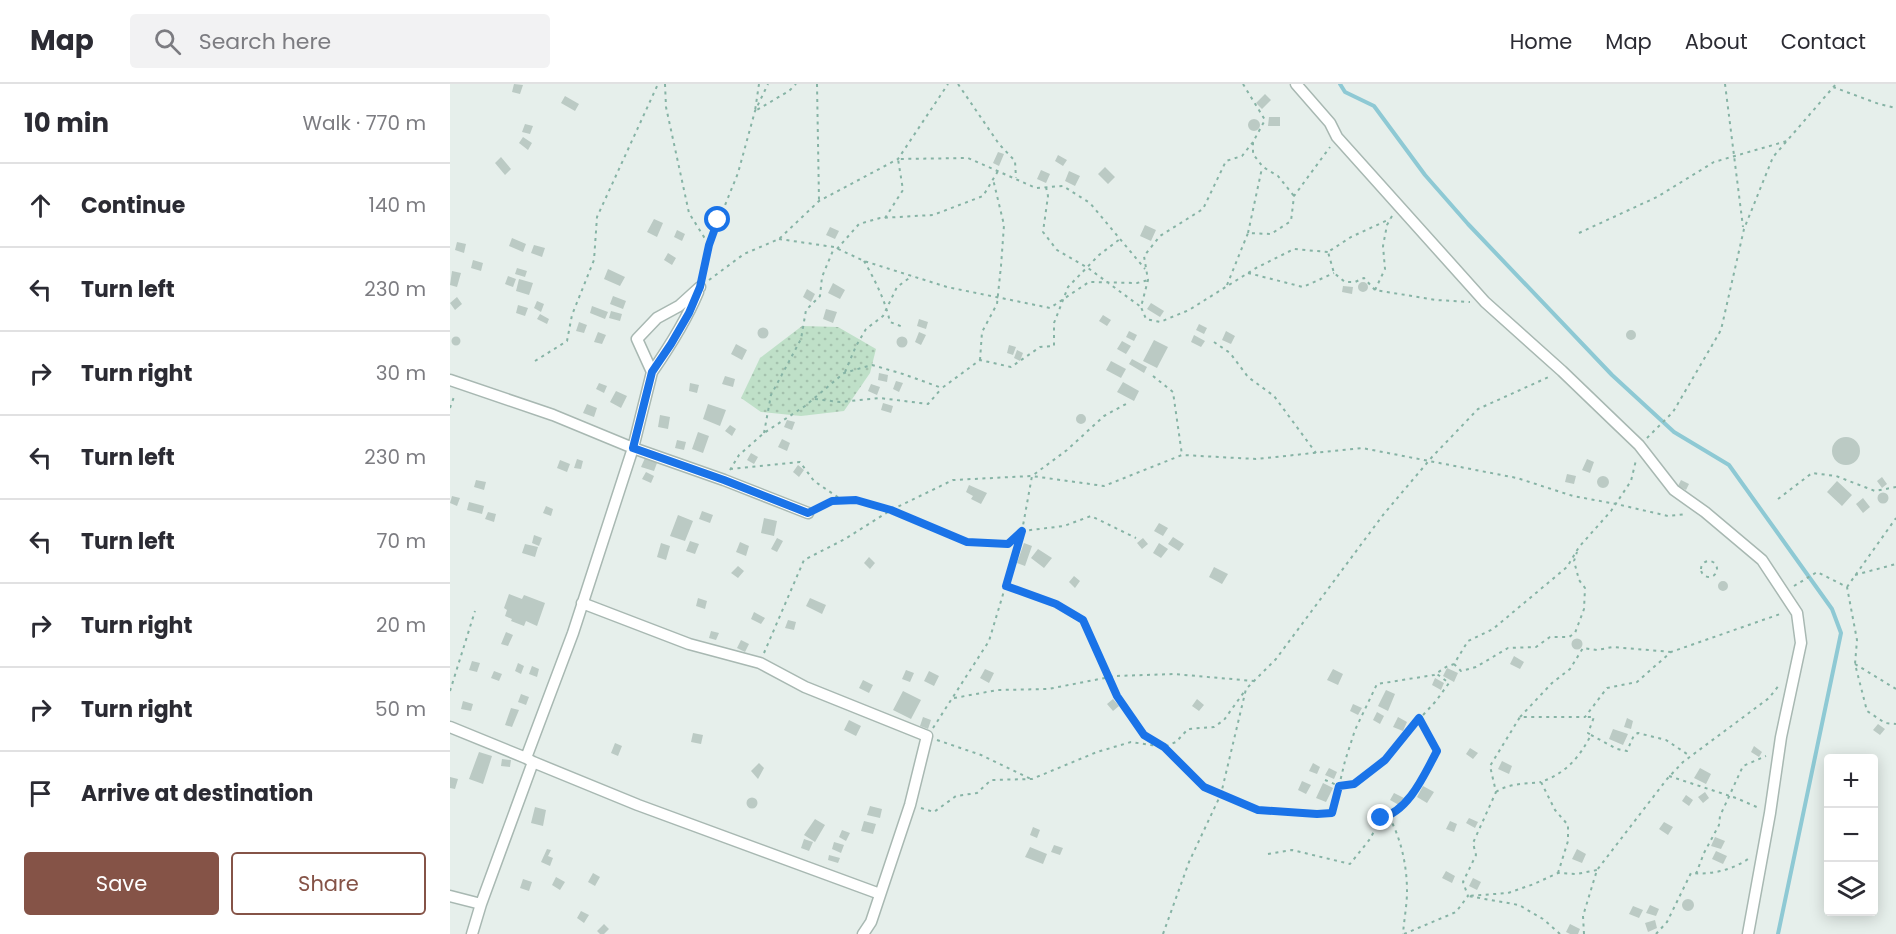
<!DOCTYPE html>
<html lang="en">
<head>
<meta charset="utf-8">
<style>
	body { margin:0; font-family:Poppins,sans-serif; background:#f2f2f3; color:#2b2b33 }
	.controls { position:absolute; right:18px; bottom:18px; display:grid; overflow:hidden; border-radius:6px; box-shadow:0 3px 15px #0003 }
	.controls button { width:54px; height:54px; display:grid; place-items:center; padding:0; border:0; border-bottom:2px solid #e1e1e2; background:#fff; color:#2b2b33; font:30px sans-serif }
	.stop { position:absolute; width:18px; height:18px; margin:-14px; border:4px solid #1a73e8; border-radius:50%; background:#fff }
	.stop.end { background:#1a73e8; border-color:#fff; box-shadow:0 2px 6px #0008 }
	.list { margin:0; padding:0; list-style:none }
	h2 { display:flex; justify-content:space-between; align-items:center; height:78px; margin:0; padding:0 24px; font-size:26px }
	h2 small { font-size:20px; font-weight:400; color:#7c7c81 }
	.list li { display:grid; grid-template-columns:39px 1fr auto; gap:18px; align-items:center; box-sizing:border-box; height:84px; padding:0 24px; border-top:2px solid #e1e1e2 }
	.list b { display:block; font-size:22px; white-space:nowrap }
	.list em { font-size:20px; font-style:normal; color:#7c7c81 }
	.actions { display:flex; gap:12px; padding:18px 24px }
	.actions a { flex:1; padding:14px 0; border:2px solid #855347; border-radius:6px; text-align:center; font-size:21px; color:#855347 }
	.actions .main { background:#855347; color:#fff }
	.icon { flex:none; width:33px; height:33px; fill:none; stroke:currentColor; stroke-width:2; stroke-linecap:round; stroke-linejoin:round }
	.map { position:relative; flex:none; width:1446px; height:850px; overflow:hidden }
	header { display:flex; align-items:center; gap:36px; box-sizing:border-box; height:84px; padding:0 30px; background:#fff; border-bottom:2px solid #e1e1e2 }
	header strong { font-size:28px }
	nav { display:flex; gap:33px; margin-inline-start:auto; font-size:21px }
	.search { width:420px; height:54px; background:#f2f2f3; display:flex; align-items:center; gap:15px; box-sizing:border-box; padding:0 21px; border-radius:6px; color:#7c7c81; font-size:22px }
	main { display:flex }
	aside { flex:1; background:#fff }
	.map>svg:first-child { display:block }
	.grass { fill:url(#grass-dots) }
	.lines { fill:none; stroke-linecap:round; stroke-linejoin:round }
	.stream { stroke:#8ec9d4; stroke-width:4 }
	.building { fill:#bbcac4 }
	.street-casing { stroke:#a8b8b2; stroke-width:13 }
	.path { stroke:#86b3a5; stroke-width:2; stroke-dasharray:3 4.5; stroke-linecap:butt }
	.street { stroke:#fff; stroke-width:10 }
	.route { stroke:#1a73e8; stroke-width:8 }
</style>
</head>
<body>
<header>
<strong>Map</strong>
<div class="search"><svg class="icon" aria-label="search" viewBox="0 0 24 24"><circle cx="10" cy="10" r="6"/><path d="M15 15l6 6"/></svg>Search here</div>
<nav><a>Home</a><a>Map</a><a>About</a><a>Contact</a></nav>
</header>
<main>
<aside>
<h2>10 min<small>Walk · 770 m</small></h2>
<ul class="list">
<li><svg class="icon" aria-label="ahead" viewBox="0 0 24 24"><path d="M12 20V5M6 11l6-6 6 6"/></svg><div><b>Continue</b></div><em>140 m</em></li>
<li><svg class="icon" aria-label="left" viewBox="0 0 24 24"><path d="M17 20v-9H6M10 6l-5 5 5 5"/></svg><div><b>Turn left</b></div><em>230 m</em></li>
<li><svg class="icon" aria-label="right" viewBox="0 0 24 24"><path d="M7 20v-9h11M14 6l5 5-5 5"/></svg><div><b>Turn right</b></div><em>30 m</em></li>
<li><svg class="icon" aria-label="left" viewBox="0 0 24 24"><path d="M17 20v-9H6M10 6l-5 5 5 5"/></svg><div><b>Turn left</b></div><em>230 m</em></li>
<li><svg class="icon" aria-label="left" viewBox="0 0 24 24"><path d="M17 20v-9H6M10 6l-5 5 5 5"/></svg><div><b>Turn left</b></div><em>70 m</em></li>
<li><svg class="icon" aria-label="right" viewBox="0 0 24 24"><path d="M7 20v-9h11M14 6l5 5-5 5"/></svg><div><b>Turn right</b></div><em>20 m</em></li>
<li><svg class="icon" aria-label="right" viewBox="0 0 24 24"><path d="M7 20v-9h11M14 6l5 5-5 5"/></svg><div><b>Turn right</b></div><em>50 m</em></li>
<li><svg class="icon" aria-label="arrive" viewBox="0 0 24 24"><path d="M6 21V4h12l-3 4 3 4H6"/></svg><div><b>Arrive at destination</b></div></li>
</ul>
<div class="actions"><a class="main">Save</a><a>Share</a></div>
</aside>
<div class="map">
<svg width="1446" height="850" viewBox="0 0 1446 850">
	<defs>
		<pattern id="grass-dots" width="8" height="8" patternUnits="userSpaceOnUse" patternTransform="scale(1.5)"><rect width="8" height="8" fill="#bfe0c8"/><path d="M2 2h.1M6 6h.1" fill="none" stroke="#a4c1ad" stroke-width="1.8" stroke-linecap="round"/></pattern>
	</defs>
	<rect width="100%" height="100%" fill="#e6efeb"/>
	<path class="grass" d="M352,242L388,243L426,265L420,289L394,327L351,332L311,328L291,314L310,274Z"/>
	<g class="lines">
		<path class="stream" d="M890,0L895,8L924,22L975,91L1018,140L1162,291L1224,348L1279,381L1382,525L1391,549L1328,850"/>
	</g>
	<path class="building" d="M64,0L73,1L70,10L62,8Z
		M815,10L821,16L812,25L806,19Z
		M115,12L129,20L125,27L111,19Z
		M819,33H830V42H818Z
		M798 41a6 6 0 1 1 12 0a6 6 0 1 1-12 0Z
		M75,40L83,42L80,50L72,48Z
		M73,53L82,59L78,66L69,59Z
		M548,68L554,70L549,82L543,79Z
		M608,71L617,76L613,82L605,77Z
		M51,73L61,85L55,91L45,79Z
		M655,83L665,93L658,100L648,90Z
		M591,86L600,90L596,99L587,95Z
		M619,87L630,92L625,102L615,97Z
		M204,135L213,139L207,153L197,148Z
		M695,141L706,146L701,157L690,152Z
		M380,143L389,147L385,155L376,151Z
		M227,146L235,150L232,157L224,153Z
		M62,154L76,160L73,168L59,162Z
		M7,158L16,160L14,169L5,166Z
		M84,161L95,164L92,173L81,169Z
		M218,169L226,174L222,181L214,176Z
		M23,176L33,179L31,187L21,184Z
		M67,184L77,187L75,193L65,190Z
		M158,185L175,193L170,202L154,195Z
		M2,187L11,189L7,203L0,201Z
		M58,192L66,195L63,203L55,200Z
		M69,195L83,199L79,211L66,207Z
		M908 203a5 5 0 1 1 10 0a5 5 0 1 1-10 0Z
		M383,199L395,206L390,215L378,209Z
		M893,202L903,203L902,210L892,208Z
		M357,205L365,210L361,218L353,213Z
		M163,212L176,217L173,225L160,220Z
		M7,213L12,220L5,226L0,219Z
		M87,217L94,220L91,228L84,224Z
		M701,219L714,227L710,233L697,225Z
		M68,221L78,224L75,232L66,229Z
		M142,222L158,228L155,235L140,229Z
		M376,225L387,228L383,239L373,235Z
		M161,227L172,230L170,237L159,234Z
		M90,230L99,235L97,240L87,235Z
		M653,231L661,236L657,242L649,237Z
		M469,235L478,238L476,245L467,242Z
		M129,238L137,241L134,249L126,247Z
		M749,240L757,244L754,250L746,246Z
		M307.5 249a5.5 5.5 0 1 1 11 0a5.5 5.5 0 1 1-11 0Z
		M1176 251a5 5 0 1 1 10 0a5 5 0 1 1-10 0Z
		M679,247L687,251L684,257L676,253Z
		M776,247L785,252L781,260L772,256Z
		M148,248L156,251L152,260L144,258Z
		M469,248L476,251L471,261L465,258Z
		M744,251L755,257L751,263L741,258Z
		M1.5 257a4.5 4.5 0 1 1 9 0a4.5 4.5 0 1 1-9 0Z
		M446.5 258a5.5 5.5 0 1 1 11 0a5.5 5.5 0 1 1-11 0Z
		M704,256L718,263L707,284L693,277Z
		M672,257L681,262L676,270L667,265Z
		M286,260L297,266L292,276L281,270Z
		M559,261L566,263L563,271L557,269Z
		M567,266L573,269L570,277L564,274Z
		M682,275L697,283L694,289L679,280Z
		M661,277L676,285L671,294L656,286Z
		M429,289L438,291L437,298L428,296Z
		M275,292L285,295L283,303L272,300Z
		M446,297L453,299L449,308L443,305Z
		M673,298L689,307L684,317L667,308Z
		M149,299L157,302L154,309L146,305Z
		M240,299L249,301L247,309L239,307Z
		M421,300L430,303L427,311L418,307Z
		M166,307L177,312L171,324L160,318Z
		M433,319L443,322L441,329L431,326Z
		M137,320L147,324L144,333L133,329Z
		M258,320L276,326L270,342L253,335Z
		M626 335a5 5 0 1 1 10 0a5 5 0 1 1-10 0Z
		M210,331L220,333L218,345L208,343Z
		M337,336L345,338L342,346L334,343Z
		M280,341L286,345L282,352L275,347Z
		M248,348L259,352L253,369L242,365Z
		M1382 367a14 14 0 1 1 28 0a14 14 0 1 1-28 0Z
		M332,355L340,359L337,367L328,363Z
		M227,356L236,358L234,366L225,364Z
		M301,369L308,373L304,380L297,376Z
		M195,374L207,379L204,387L191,383Z
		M127,375L133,377L131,385L124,384Z
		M1137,375L1144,378L1140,389L1132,386Z
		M110,376L120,380L117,388L107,384Z
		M348,381L354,386L349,393L343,388Z
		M196,388L204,392L201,399L192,395Z
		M1117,390L1126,392L1124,400L1115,398Z
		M1147 398a6 6 0 1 1 12 0a6 6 0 1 1-12 0Z
		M1432,393L1437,400L1432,404L1427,397Z
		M26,396L36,398L34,406L24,403Z
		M1231,396L1239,400L1236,406L1228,402Z
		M1387,397L1402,411L1392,422L1377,408Z
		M519,401L537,409L531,420L521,415L523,412L516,408Z
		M1427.5 414a5.5 5.5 0 1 1 11 0a5.5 5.5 0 1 1-11 0Z
		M2,412L10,414L7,422L0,419Z
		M1413,414L1420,423L1413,429L1406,420Z
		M19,418L34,422L32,430L17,426Z
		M96,422L103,425L101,432L93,429Z
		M252,427L263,431L260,439L249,435Z
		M38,428L46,430L44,438L35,435Z
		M228,431L243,437L235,457L220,452Z
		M314,434L327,437L324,452L311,449Z
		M709,439L718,444L713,452L704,447Z
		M84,451L92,454L89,462L82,459Z
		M723,453L734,460L729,467L718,460Z
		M327,454L333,457L327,468L321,465Z
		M693,454L698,460L692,465L687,459Z
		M240,457L249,460L245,470L236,467Z
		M290,458L299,462L296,472L286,468Z
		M211,459L220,462L216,476L207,473Z
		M574,459L582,462L575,482L567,479Z
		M709,459L718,465L711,474L703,469Z
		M75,460L88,463L85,473L72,469Z
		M588,465L602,474L594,484L581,474Z
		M419,473L425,479L420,485L414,479Z
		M288,482L294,487L288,494L281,489Z
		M764,483L778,490L772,500L759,493Z
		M624,492L630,497L625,504L619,498Z
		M1268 502a5 5 0 1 1 10 0a5 5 0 1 1-10 0Z
		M59,510L72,515L74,511L95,519L87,542L76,537L74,542L61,537L62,535L55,532L57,526L54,524Z
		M248,514L257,517L255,525L246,522Z
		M360,514L376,521L372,530L356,522Z
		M304,528L315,534L311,540L301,535Z
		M338,536L346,538L344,546L335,544Z
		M261,547L269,549L266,556L259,554Z
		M56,548L63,551L58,562L51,560Z
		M1121.5 560a5.5 5.5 0 1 1 11 0a5.5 5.5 0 1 1-11 0Z
		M291,556L299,560L295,568L287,564Z
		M1064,572L1074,578L1070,585L1060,580Z
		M22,577L30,579L27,588L19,586Z
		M68,579L74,582L71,590L65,587Z
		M82,582L89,585L87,593L79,590Z
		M997,584L1008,589L1004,598L993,592Z
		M535,585L544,589L539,599L530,594Z
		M883,585L893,590L888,601L877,596Z
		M456,586L464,589L460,598L452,595Z
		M44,587L52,590L49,597L41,594Z
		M479,587L489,592L484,602L474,597Z
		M985,594L994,599L991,606L982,601Z
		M413,596L423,601L419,609L409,604Z
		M936,606L945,610L938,627L928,622Z
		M453,607L471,616L461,635L443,626Z
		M71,610L79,613L76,621L68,618Z
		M663,615L669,622L663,627L657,620Z
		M747,615L754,621L749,627L742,622Z
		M13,617L23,620L21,627L11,625Z
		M903,620L912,624L908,631L900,627Z
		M61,624L69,626L62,643L55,641Z
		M927,628L934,632L930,640L923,636Z
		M473,633L481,636L478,645L470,642Z
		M948,633L957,638L953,647L943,643Z
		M1177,634L1183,637L1181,645L1174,643Z
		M399,636L411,642L406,652L394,646Z
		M1428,640L1435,645L1430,651L1423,646Z
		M1163,645L1178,650L1173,661L1159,655Z
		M243,649L253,651L251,660L241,658Z
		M165,659L172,662L168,672L161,669Z
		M1304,662L1312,668L1309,673L1301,668Z
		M1020,664L1028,669L1023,675L1016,670Z
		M29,668L42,672L33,700L19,695Z
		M52,675L61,676L60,683L51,682Z
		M1052,677L1062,682L1059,690L1048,685Z
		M309,679L314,684L308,695L301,687Z
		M863,679L870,683L867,690L859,687Z
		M879,684L887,688L884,695L875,691Z
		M1250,684L1261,690L1256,700L1244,694Z
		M0,693L8,695L5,705L0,704Z
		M852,697L861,701L856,710L848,706Z
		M873,699L883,704L876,718L866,714Z
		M973,702L984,708L977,719L967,713Z
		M1255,708L1259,714L1253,719L1248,713Z
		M944,709L954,714L949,721L940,716Z
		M1236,711L1243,716L1239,722L1232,717Z
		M296.5 719a5.5 5.5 0 1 1 11 0a5.5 5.5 0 1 1-11 0Z
		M420,722L432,725L430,734L417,731Z
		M85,723L96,726L93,742L81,739Z
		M1019,734L1028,738L1025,744L1016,739Z
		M365,735L375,741L365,758L354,751Z
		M414,737L426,740L423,750L411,747Z
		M1000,737L1007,740L1004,748L996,745Z
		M1214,738L1223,743L1218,751L1209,745Z
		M583,743L590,746L587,754L580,751Z
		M392,746L400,749L396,757L389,753Z
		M1265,753L1275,757L1271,765L1261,762Z
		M354,755L363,758L359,767L351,764Z
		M384,758L394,761L391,769L382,765Z
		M604,761L613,764L610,771L601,768Z
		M580,763L597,770L593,780L575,773Z
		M97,765L101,766L98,772L103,774L100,782L91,778Z
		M1127,765L1136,770L1132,779L1122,775Z
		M1266,767L1277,772L1273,780L1262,775Z
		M379,771L390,774L388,779L378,776Z
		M996,787L1005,792L1002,799L992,794Z
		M143,789L150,793L145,802L138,798Z
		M106,793L115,798L110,806L102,801Z
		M1023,794L1031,798L1027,806L1019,802Z
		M73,795L82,798L79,807L70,804Z
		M1232 821a6 6 0 1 1 12 0a6 6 0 1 1-12 0Z
		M1200,821L1209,825L1206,832L1196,829Z
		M1183,822L1193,826L1189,834L1179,830Z
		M131,827L139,831L134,839L127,834Z
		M1205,836L1207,844L1198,848L1195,839Z
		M154,840L159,845L154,850H150L147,847Z
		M1120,840L1130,845L1128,850H1120L1116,848Z"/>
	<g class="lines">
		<defs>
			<path id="street" d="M846,0L880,39L887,53L1035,218L1112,287L1165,338L1189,361L1224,406L1255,428L1312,476L1347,529L1351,559L1331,653L1320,729L1298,850
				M202,288C220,262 236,237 248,208
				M0,296L103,331L183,364L274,396L358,429
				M132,519L239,560L310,579L355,603L477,652L460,721L421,838L413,850
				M0,643L76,674
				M83,678L188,721L430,810
				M0,812L31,820
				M22,850L31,820L83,678L76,674L123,549L183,364L202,288L187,255L207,234L229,222L250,203"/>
		</defs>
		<use href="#street" class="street-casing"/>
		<path class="path" d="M215,0L216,23L239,129L259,161
			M309,0L305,27L339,7L346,0
			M367,0L369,117
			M508,0L549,60L565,77L566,94
			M793,0L815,36L803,58V70L813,83L828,92L844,112
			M1275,0L1293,143
			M1383,3L1429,20L1446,24
			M803,58L792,72L776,77L753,125L710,152L694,172L698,196L691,223L696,235L710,238L739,226L806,184L844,165L878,168
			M596,103L598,112L593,148L607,166L638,184L691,223
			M942,132L937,141L933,162L935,185L925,206L986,216L1020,218
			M435,134L453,106L448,75L518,74L586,104L613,102L640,119L695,185
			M798,149L812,84
			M1129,149L1207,113L1264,78L1337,57
			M329,155L384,163L414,177L497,203L600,224L639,198L687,199L698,196
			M387,165L409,140L430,134L483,131L533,112L548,87
			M414,177C425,196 435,216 440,238L453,243
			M798,189L853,203L884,189
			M252,192L259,161L288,89L305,27L318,0
			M259,196L294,170L329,155L369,117L448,75L498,0
			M777,201L798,149L821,150L841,137L844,112L880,63
			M925,206L914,194L905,198H895L884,189L878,168L901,153L940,135
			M764,258L780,269L798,293L824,312L866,369
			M530,276L532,248L547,220L551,182L554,141L543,95
			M85,277L117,257L122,231L144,176L147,133L208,0
			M395,288L406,262L416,245L433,232L447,203L462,192
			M703,292L723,308L732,371
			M365,315L390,318L430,314L478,320L492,304
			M0,324L5,310
			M314,349L321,311L351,255L356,226L370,212L372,193L384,164
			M1197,354L1223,328L1271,246L1294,145L1323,73L1386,0
			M280,385L350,378L364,397L392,416
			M280,386L289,371L314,349L355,322L394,289L422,281L453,290L492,304L530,276L561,283L590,263L604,262V239L618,203L649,171L670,155
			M1328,415L1362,389L1386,392L1425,407L1446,403
			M369,424L382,417L406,416L441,426L517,458L558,460L572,447L614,442L641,432L686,454
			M1251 485a8 8 0 1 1 16 0a8 8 0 1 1-16 0Z
			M1405,491L1446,480
			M1344,502L1367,488L1397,503L1407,556L1405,580L1417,627L1435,639L1446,640
			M556,503L606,520L633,536L667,612L694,651L714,663L726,658L738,645L764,643L774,636L794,608
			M1397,503L1446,434
			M314,569L354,476L395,455L441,426L503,396L582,392L654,402L732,371L806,375L912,364L1067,394L1123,412L1166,420L1218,432L1237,430
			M1004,580L1011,587L1026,583L1058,564L1086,563L1100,553H1119L1125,549L1134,525L1135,504L1129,496L1124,477L1127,468
			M1405,580L1446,605
			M0,607L25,527
			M504,614L548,606L598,605L665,592L724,590L804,597
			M1070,633L1102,599L1120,585L1133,564L1147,566L1163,563L1221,568
			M483,644L539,557L572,447L582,392L617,366L654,332L676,320
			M1141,651L1167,665L1177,667L1184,651L1188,649L1216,656L1240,672
			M487,656L531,671L581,695
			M1219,692L1286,714L1309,724
			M875,696L889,702L895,677L905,646L927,600L984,591L996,583L1004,580L1018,557L1043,545L1117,483L1129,463L1161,427L1181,397L1186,376
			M1046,708C1059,699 1076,700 1091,698
			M471,724L484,728L506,712L527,709L541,696L582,695L647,668L681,658L714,663L754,703L809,726L867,730L882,729L889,702L904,701L935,676L949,657L986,617L999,599L987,590
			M939,733C951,754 957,782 957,807C957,821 954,836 953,850
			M818,770L842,766L900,780L920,755L931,734C959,727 974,691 987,667L969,634
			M1108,789L1118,757V741L1105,726L1091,698C1116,689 1129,674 1141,651L1138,649L1144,633H1135
			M1246,790L1254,769L1269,741L1270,732L1293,682L1316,672
			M713,850L739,778L771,710L796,605L826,575L933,431L982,373L1028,325L1101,292
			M954,850L1006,828L1018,812L1013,798L1026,771L1023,759L1046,708L1040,682L1070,633H1135L1157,604L1187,598L1221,568L1333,529
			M1110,850L1093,835L1069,821L1018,812L1058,809L1084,800L1108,789L1127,790L1147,786
			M1134,850L1133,832L1147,786L1217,695L1233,678L1319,614L1330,600
			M1206,850L1217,838L1241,789C1262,791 1283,786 1301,773"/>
		<use href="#street" class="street"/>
	</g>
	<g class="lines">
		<path class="route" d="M268,136L259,161L250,203L239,229L221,260L202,288L183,364L274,396L358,429L382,417L406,416L441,426L517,458L558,460L572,447L556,502L606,520L633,536L667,612L694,651L714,663L754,703L808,726L867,730L882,729L889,702L904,700L935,676L969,634L987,667C974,691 959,727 931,734"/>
	</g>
</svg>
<div class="controls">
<button>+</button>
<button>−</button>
<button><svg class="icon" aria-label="layers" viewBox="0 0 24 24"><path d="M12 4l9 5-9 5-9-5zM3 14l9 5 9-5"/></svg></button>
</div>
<div class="stop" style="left:268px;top:136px"></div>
<div class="stop end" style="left:931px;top:734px"></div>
</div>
</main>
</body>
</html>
